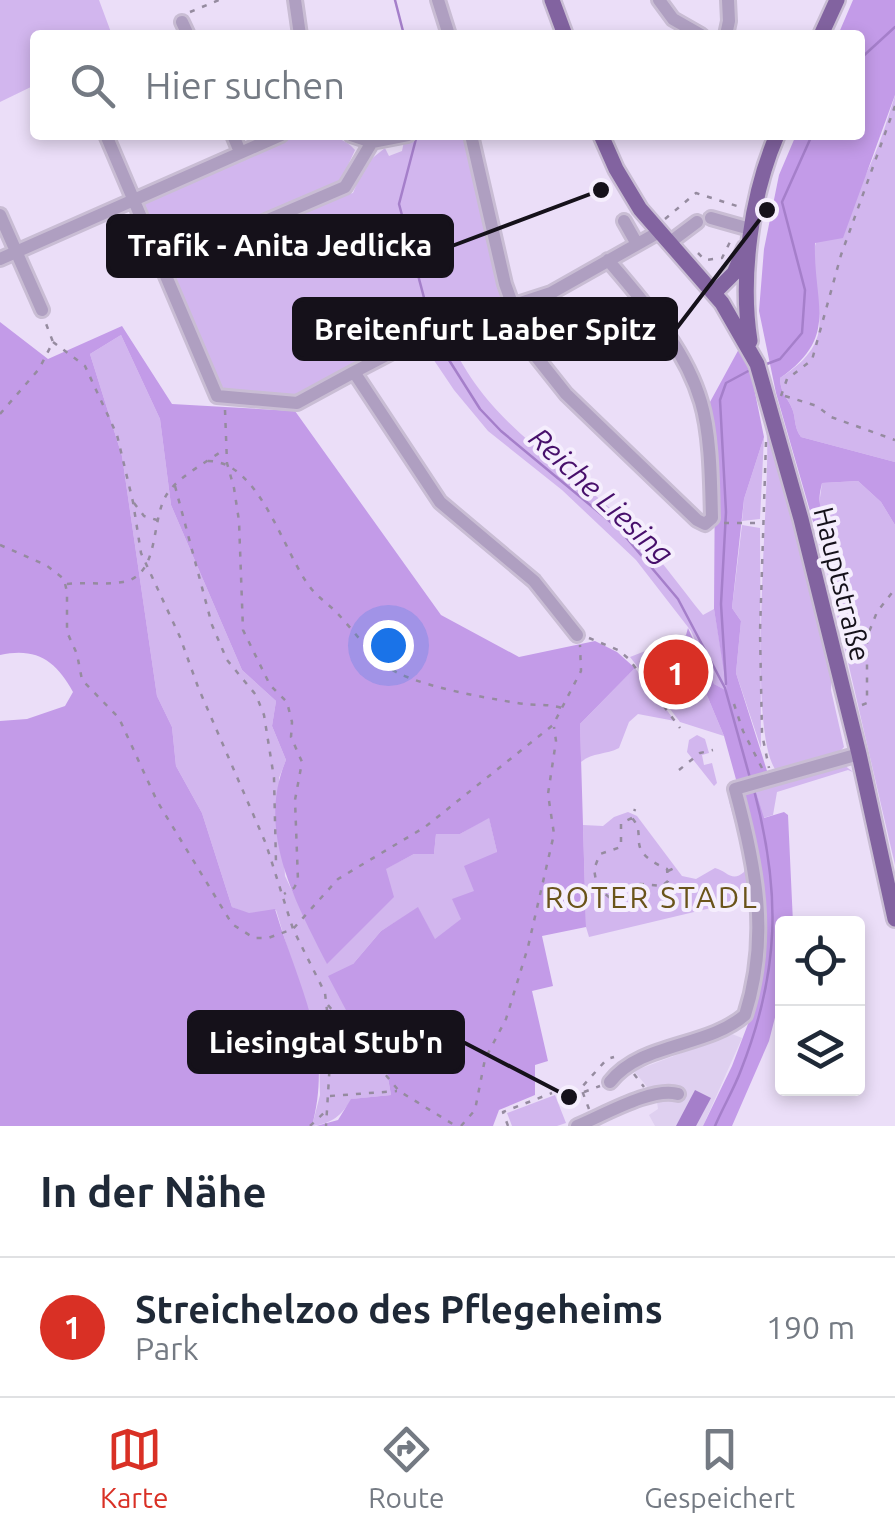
<!DOCTYPE html>
<html lang="de">
<head>
<meta charset="utf-8">
<style>
	body { margin:0; font-family:Ubuntu,sans-serif; background:#f2f2f3; color:#1f2937 }
	.controls { position:absolute; right:30px; bottom:30px; display:grid; overflow:hidden; border-radius:10px; box-shadow:0 5px 15px #0003 }
	.controls button { width:90px; height:90px; display:grid; place-items:center; padding:0; border:0; border-bottom:2px solid #e0e1e3; background:#fff; color:#1f2937; font:50px sans-serif }
	.you { position:absolute; left:388px; top:645px; width:35px; height:35px; margin:-25px; border:8px solid #fff; border-radius:50%; background:#1a73e8; box-shadow:0 0 0 15px #1a73e833 }
	.badge { display:grid; place-items:center; width:65px; height:65px; border-radius:50%; background:#d93025; color:#fff; font-size:32px; font-weight:700 }
	.pin { position:absolute; translate:-50% -50%; border:5px solid #fff; box-shadow:0 2px 10px #0006 }
	.list { margin:0; padding:0; list-style:none }
	h2 { display:flex; justify-content:space-between; align-items:center; height:130px; margin:0; padding:0 40px; font-size:42px }
	h2 small { font-size:32px; font-weight:400; color:#747a83 }
	.list li { display:grid; grid-template-columns:65px 1fr auto; gap:30px; align-items:center; box-sizing:border-box; height:140px; padding:0 40px; border-top:2px solid #e0e1e3 }
	.list b { display:block; font-size:38px; white-space:nowrap }
	.list p { margin:0; font-size:32px; white-space:nowrap; color:#747a83 }
	.list em { font-size:32px; font-style:normal; color:#747a83 }
	.icon { flex:none; width:55px; height:55px; fill:none; stroke:currentColor; stroke-width:2; stroke-linecap:round; stroke-linejoin:round }
	.map { position:relative; flex:none; width:895px; height:1126px; overflow:hidden }
	.search { position:absolute; background:#fff; box-shadow:0 5px 15px #0003; left:30px; right:30px; top:30px; height:110px; display:flex; align-items:center; gap:25px; box-sizing:border-box; padding:0 35px; border-radius:10px; color:#747a83; font-size:38px }
	.sheet { height:270px; background:#fff }
	nav { display:flex; justify-content:space-around; align-items:center; box-sizing:border-box; height:140px; border-top:2px solid #e0e1e3; background:#fff; font-size:28px; color:#747a83 }
	nav a { display:grid; justify-items:center; gap:5px }
	nav .on { color:#d93025 }
	.map>svg:first-child { display:block }
	.built { fill:#dfd0f0 }
	.green { fill:#d2b6ee }
	.forest { fill:#c39be8 }
	.water { fill:#a57fca }
	.lines { fill:none; stroke-linecap:round; stroke-linejoin:round }
	.stream { stroke:#a57fca; stroke-width:2.5 }
	.minor-casing { stroke:#c9bdd4; stroke-width:18 }
	.major-casing { stroke:#c9bdd4; stroke-width:20 }
	.path { stroke:#958b9f; stroke-width:2.5; stroke-dasharray:5 8; stroke-linecap:butt }
	.minor { stroke:#af9fc1; stroke-width:12 }
	.major { stroke:#8263a0; stroke-width:15 }
	.labels { text-anchor:middle; stroke-width:8; stroke-linejoin:round; paint-order:stroke }
	.street-label { font-size:28px; fill:#15111a; stroke:#f5eefd }
	.water-label { font-size:30px; font-style:italic; fill:#470f6b; stroke:#f5eefd }
	.neighbourhood-label { font-size:30px; letter-spacing:2.5px; fill:#6a541a; stroke:#f5eefd }
	.leader { fill:none; stroke:#15111a; stroke-width:4 }
	.callout-dot { fill:#15111a; stroke:#f5eefd; stroke-width:4 }
	.callout { fill:#15111a; stroke:#15111a; stroke-width:4 }
	.callout-label { font-size:30px; text-anchor:middle; font-weight:bold; fill:#fff }
</style>
</head>
<body>
<div class="map">
<svg width="895" height="1126" viewBox="0 0 895 1126">
	<rect width="100%" height="100%" fill="#ebdef8"/>
	<path class="built" d="M732,1034L742,1038L703,1126H655L649,1115L658,1109L655,1088L649,1089L634,1071Z"/>
	<path class="green" d="M0,0H99L112,35H35V85L0,102Z
		M895,95V462L801,437C794,427 796,421 793,411C788,396 781,397 780,378C850,333 803,302 815,246C820,224 854,197 865,176C877,152 887,122 895,95Z
		M296,135C316,135 342,133 355,150L340,183L169,257L159,253L143,209L145,202Z
		M443,135L466,136L504,301L426,328L295,398L221,392L170,274L172,266L327,199L353,193L365,164L385,148L389,156L402,151L404,141Z
		M446,331C488,431 564,459 634,531C659,556 680,587 703,615L714,609L728,692L714,684L691,631L636,560L562,490L488,431L454,390L421,341Z
		M121,335L160,419L171,505L242,670L276,701L272,726L286,760L279,778L285,876L327,963L385,869L414,854H434L436,834H460L489,817L497,852L462,919L435,940L418,908L381,931L353,964L356,1029L386,1067L391,1095L352,1099C340,1116 334,1123 312,1126L320,1095L319,1053L276,910L249,914L232,907L202,813L176,766L172,727L157,696L122,456L90,354Z
		M757,386L832,666L831,690L844,747L837,755L778,773C745,740 770,497 767,439C767,421 758,404 757,386Z
		M764,437L760,519L742,521L744,499Z
		M858,481L881,502L895,525V865L825,563L835,564L819,505L822,483Z
		M742,525L760,528L761,748L736,673L741,621L732,608Z
		M686,635L711,690L706,693L724,736L680,722L630,657Z
		M635,668L675,721L638,714L629,722L619,748C606,755 593,752 581,762L580,724Z
		M697,735L705,739L709,753L702,755L704,765L712,763L717,783L714,786L687,752L689,740Z
		M843,764L853,772L848,770L777,792L773,815L763,818L755,789Z
		M733,800L750,860L753,898L589,937L586,927L583,825L603,826L614,817L628,812L637,816L682,876L696,879L715,868C727,871 732,883 744,872L746,863L729,801Z
		M555,1095L566,1123L557,1126H512L507,1113Z"/>
	<path class="forest" d="M853,0H895V95L843,238L815,243C813,304 840,336 780,378C781,397 788,396 793,411C796,421 794,427 801,437L895,462V525L881,502L858,481L822,483C820,491 818,501 821,508C828,525 840,544 835,564L825,563L776,393L759,311L764,249L779,175L796,135H860V35H838Z
		M0,322L48,359L122,326L172,404L295,411L441,615L519,657L595,641L617,652L635,668L580,724L586,927L542,936L553,986L532,991L548,1061L535,1065V1095L499,1110L493,1126H316L338,1120L351,1099L391,1095L386,1067L356,1029L328,976L353,964L381,931L418,907L435,939L461,919L452,899L474,891L464,866L497,852L489,818L460,834H436L434,854H414L386,869L394,897L327,964C295,901 256,831 286,760L272,726L276,701L242,670L171,505L160,419L121,335L90,354L122,456L157,696L172,727L176,766L202,813L232,907L249,913L275,909C298,986 334,1043 312,1126H0V721L27,719L65,706L73,692C56,661 37,647 0,655Z
		M740,347L752,378L764,437L744,499L732,608L741,621L736,673L768,774L737,783L724,736L706,693L710,689L686,635L688,628L714,684L727,691L714,609L715,467L710,402Z
		M755,789L764,818L784,812L788,815L793,923L782,924V990L769,1041L732,1126H703L732,1066L751,1016L762,903L759,861L740,793Z"/>
	<path class="water" d="M695,1090L711,1098L696,1126H676Z"/>
	<g class="lines">
		<path class="stream" d="M395,0L404,35
			M860,59L895,27
			M417,135L399,204L430,320L449,360L480,409L501,431L619,529L678,599L725,688L750,778
			M764,365L780,359L802,333L805,290L782,202L812,135
			M726,684L721,604L726,512L720,400L726,383L752,369
			M715,1126C723,1107 734,1089 741,1070C780,971 781,892 754,790"/>
		<defs>
			<path id="minor" d="M295,0L300,35
				M438,0L449,35
				M659,0L673,19L701,35
				M182,22L188,35
				M726,35L729,21L728,0
				M106,135L217,396L297,403L354,372L440,502L534,581L577,635
				M233,135L240,152
				M351,135L372,142L408,135
				M471,135L505,284L527,345L566,394L697,520L705,524L712,518C711,483 711,435 701,402C685,347 644,303 608,260
				M0,215L42,310
				M711,218L750,229
				M624,221L637,244
				M669,243L697,222
				M0,259L281,135
				M161,266L345,187L372,142
				M443,328L551,293L659,232
				M354,372L429,333
				M610,1082C641,1042 707,1048 745,1015C770,937 756,866 735,789L859,754
				M577,1126C602,1116 653,1086 678,1094"/>
			<path id="major" d="M552,0L565,35
				M821,35L837,0
				M601,135L616,169L640,209L722,303L757,364L801,519L859,754L895,919
				M714,293L734,273L745,248
				M750,341C740,277 751,195 777,135"/>
		</defs>
		<use href="#minor" class="minor-casing"/>
		<use href="#major" class="major-casing"/>
		<path class="path" d="M190,12L219,0
			M665,219L696,193L740,207
			M698,253L705,260L722,258L733,236
			M53,342L85,366L117,435L133,502L141,553L180,637L198,687L266,844L293,929L325,993L331,1045L326,1126
			M781,396L787,379L812,360L841,255L895,106
			M785,396L817,406L831,417L895,440
			M225,410L227,463L234,488L239,521L243,630L270,685L287,702L292,722L291,737L302,762L295,800L298,881L294,888L284,894
			M0,414L39,369L53,342L45,321
			M766,442L760,632L762,734L769,768
			M208,461C260,461 284,554 310,587C318,598 329,604 338,614C353,630 368,651 385,665C412,686 483,697 517,703C534,706 544,703 562,708
			M175,486L212,625L227,660L256,695L264,715L274,778L276,863
			M134,503L144,516L157,520
			M724,523H761
			M0,545L46,565L64,579L67,592V632L77,654L82,680L119,718L157,801L232,924L254,938H268L293,929L338,879L425,827L553,725L581,671L580,645
			M67,584C86,582 105,585 123,582C161,575 150,520 167,494C179,476 206,463 223,450
			M589,638L618,650L629,659L680,728
			M734,704L743,731L763,770
			M862,705L867,703V637L877,612L895,589
			M679,770L700,753L713,750
			M632,818L621,823V847L600,854L594,869L597,887L610,898L623,897L640,884L662,886L668,881L667,869C622,849 649,837 632,818L635,809
			M668,871L679,866
			M328,1005L399,1091L456,1126
			M634,1074L644,1087
			M584,1092L600,1086
			M330,1096L397,1091
			M589,1109L581,1088L607,1059L614,1057
			M310,1126L326,1111
			M461,1126L475,1110L485,1059L506,1019L528,947L554,834L548,794L556,741L554,727
			M508,1126L503,1112L552,1093"/>
		<use href="#minor" class="minor"/>
		<use href="#major" class="major"/>
	</g>
	<g class="labels">
		<g class="street-label">
			<text transform="translate(842 584) rotate(76)" y="10">Hauptstraße</text>
		</g>
		<g class="water-label">
			<text transform="translate(601 496) rotate(43)" y="10">Reiche Liesing</text>
		</g>
		<g class="neighbourhood-label">
			<text x="652" y="908">ROTER STADL</text>
		</g>
	</g>
	<path class="leader" d="M601 190L452 246M767 210L676 329M569 1097L463 1042"/>
	<g class="callout-dot">
		<circle cx="601" cy="190" r="10"/>
		<circle cx="767" cy="210" r="10"/>
		<circle cx="569" cy="1097" r="10"/>
	</g>
	<g class="callout">
		<rect x="108" y="216" width="344" height="60" rx="10"/>
		<rect x="294" y="299" width="382" height="60" rx="10"/>
		<rect x="189" y="1012" width="274" height="60" rx="10"/>
	</g>
	<g class="callout-label">
		<text x="280" y="256">Trafik - Anita Jedlicka</text>
		<text x="485" y="340">Breitenfurt Laaber Spitz</text>
		<text x="326" y="1053">Liesingtal Stub'n</text>
	</g>
</svg>
<div class="controls">
<button><svg class="icon" aria-label="locate" viewBox="0 0 24 24"><circle cx="12" cy="12" r="6"/><path d="M12 2v4M12 18v4M2 12h4M18 12h4"/></svg></button>
<button><svg class="icon" aria-label="layers" viewBox="0 0 24 24"><path d="M12 4l9 5-9 5-9-5zM3 14l9 5 9-5"/></svg></button>
</div>
<div class="you"></div>
<div class="pin badge" style="left:676px;top:672px">1</div>
<div class="search"><svg class="icon" aria-label="search" viewBox="0 0 24 24"><circle cx="10" cy="10" r="6"/><path d="M15 15l6 6"/></svg>Hier suchen</div>
</div>
<section class="sheet">
<h2>In der Nähe<small></small></h2>
<ul class="list">
<li><span class="badge">1</span><div><b>Streichelzoo des Pflegeheims</b><p>Park</p></div><em>190 m</em></li>
</ul>
</section>
<nav>
<a class="on"><svg class="icon" aria-label="map" viewBox="0 0 24 24"><path d="M3 6l6-2 6 2 6-2v14l-6 2-6-2-6 2zM9 4v14M15 6v14"/></svg>Karte</a>
<a><svg class="icon" aria-label="directions" viewBox="0 0 24 24"><path d="M12 3l9 9-9 9-9-9zM9 14v-3h6M13 9l2 2-2 2"/></svg>Route</a>
<a><svg class="icon" aria-label="saved" viewBox="0 0 24 24"><path d="M7 4h10v16l-5-4-5 4z"/></svg>Gespeichert</a>
</nav>
</body>
</html>
